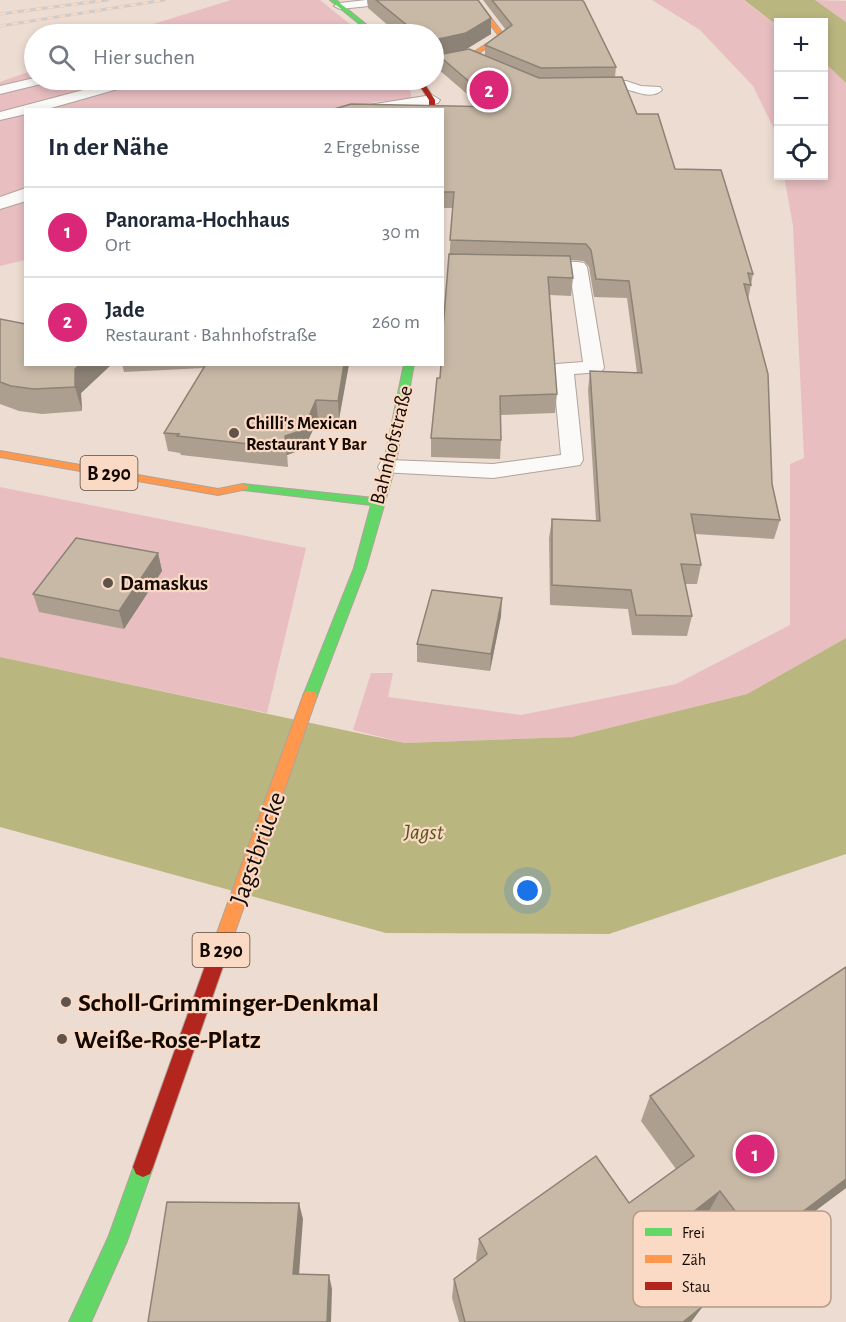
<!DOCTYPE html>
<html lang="de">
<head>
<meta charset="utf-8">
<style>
	body { margin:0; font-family:"Alegreya Sans",sans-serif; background:#f6f6f7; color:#1f2937 }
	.controls { position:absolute; right:18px; top:18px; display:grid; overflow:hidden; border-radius:0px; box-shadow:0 3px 9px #0003 }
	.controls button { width:54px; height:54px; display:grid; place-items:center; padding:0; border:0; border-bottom:2px solid #e0e1e3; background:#fff; color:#1f2937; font:30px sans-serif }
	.you { position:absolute; left:528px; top:891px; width:21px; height:21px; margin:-15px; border:4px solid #fff; border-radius:50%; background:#1a73e8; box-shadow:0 0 0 9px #1a73e833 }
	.badge { display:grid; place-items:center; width:39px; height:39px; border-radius:50%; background:#db2777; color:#fff; font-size:20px; font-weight:700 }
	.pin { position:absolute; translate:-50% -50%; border:3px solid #fff; box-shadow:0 2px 6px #0006 }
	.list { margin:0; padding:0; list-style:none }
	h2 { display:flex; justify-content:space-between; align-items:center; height:78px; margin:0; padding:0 24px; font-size:26px }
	h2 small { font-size:20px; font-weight:400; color:#747a83 }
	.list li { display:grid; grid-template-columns:39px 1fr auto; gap:18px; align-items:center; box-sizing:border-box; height:90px; padding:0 24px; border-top:2px solid #e0e1e3 }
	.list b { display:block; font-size:22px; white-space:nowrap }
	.list p { margin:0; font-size:20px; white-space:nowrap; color:#747a83 }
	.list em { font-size:20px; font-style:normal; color:#747a83 }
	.icon { flex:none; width:33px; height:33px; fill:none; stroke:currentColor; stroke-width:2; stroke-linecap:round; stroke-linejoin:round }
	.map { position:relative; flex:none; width:846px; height:1322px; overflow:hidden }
	.search { position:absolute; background:#fff; box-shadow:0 3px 9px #0003; left:24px; top:24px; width:420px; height:66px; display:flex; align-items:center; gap:15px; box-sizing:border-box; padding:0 21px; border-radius:33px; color:#747a83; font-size:22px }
	.panel { position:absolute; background:#fff; box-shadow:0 3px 9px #0003; left:24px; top:108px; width:420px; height:258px; border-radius:0px }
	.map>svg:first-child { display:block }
	.green { fill:#e8bec1 }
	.water { fill:#bab680 }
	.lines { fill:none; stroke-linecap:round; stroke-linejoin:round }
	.lane-casing { stroke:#afa39a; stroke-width:2 }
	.street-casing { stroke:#afa39a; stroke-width:2 }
	.fast-casing { stroke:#afa39a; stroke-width:2 }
	.slow-casing { stroke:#afa39a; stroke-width:2 }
	.jam-casing { stroke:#afa39a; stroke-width:2 }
	.lane { fill:#fcfaf8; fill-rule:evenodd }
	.street { fill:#fcfaf8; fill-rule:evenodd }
	.fast { fill:#63d668; fill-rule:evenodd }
	.slow { fill:#ff974d; fill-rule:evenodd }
	.jam { fill:#b3261e; fill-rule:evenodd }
	.rail-casing { stroke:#d1ccc8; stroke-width:3 }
	.rail { stroke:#fadac4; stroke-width:2; stroke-dasharray:6; stroke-linecap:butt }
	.wall { fill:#ac9f90 }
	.shaded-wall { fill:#8c8275 }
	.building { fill:#c8b9a7; stroke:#8c8275; stroke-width:1.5 }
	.poi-dot { fill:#5f534b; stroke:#fadac4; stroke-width:2 }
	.labels { text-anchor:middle; stroke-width:4.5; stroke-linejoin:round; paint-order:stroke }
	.far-poi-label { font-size:18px; font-weight:bold; fill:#130903; stroke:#fadac4; text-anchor:start }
	.shield { fill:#fadac4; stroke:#58483d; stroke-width:1.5 }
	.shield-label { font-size:20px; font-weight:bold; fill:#130903 }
	.street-label { font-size:21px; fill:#130903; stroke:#fadac4 }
	.poi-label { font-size:21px; font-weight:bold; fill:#130903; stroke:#fadac4; text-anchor:start }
	.water-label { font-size:22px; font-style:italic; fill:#55551f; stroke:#fadac4 }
	.near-street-label { font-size:26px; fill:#130903; stroke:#fadac4 }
	.near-poi-label { font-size:26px; font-weight:bold; fill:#130903; stroke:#fadac4; text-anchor:start }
	.key { fill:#fadac4; stroke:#b59b8a; stroke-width:1.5 }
	.key-label { font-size:16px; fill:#130903 }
</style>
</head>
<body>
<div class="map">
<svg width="846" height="1322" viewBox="0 0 846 1322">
	<rect width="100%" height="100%" fill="#eddcd1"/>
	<path class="green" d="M231,0H320L362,34H121Z
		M652,0H743L778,26V147L775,131L753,86L700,30Z
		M815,0L846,1V22Z
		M824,62L846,83V638L747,694L572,737L405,743L353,730L371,673H393L388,697L521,715L676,684L790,625V464L804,458L793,226L784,176H824Z
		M34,70V80H408L412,99L375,102L341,110H26L25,260L0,266V82Z
		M0,487L306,548L267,713L0,657Z"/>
	<path class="water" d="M744,0H815L846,22V83L824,62V22H778V26Z
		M846,638V854L609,934L386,933L0,827V657L405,743L572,737L747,694Z"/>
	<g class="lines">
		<defs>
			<path id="lane" d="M366,0H403L398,3L340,9L334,6L340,3Z
				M34,78V80H46L45,83L0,94V86Z
				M121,80H140L139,83L44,110H26V114L0,120V112Z
				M588,81H626L641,86L660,87L662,90C651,100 636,91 624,89C610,87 597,91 583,88L582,85Z
				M534,261L578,262L584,263L587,267L604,368L601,372L574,374L583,460L580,465L493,478L381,472L378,467L381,462L389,460L493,464L561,455L553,368L556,364L583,362L570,272L528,270L525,266L528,262Z"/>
			<path id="street" d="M432,95L440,100L438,103L403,110H361L369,105Z
				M26,188V201L0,209V197Z"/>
			<path id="fast" d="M330,0H336L378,34H372Z
				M404,364H414L395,467L366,568L317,696L315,700H305L303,696L354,568L371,505L243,490L237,487L243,484L374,498L383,467Z
				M143,1157L150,1160L153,1167L127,1241L91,1322H69L108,1238L136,1160Z"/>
			<path id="slow" d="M471,0H477L505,36L473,57L434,65V61L469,55L499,36Z
				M0,451L218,489L243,484L249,487L247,489L218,495L0,457Z
				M310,691L315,692L317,696L227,955L224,960L218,963L212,960L209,955L303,696L305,692Z"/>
			<path id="jam" d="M416,80H422L435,100V110H429V100Z
				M218,947L224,950L227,955L153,1167L150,1174L143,1177L136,1174L133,1167L209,955L212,950Z"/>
		</defs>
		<use href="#lane" class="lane-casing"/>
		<use href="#street" class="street-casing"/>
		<use href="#fast" class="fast-casing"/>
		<use href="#slow" class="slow-casing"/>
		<use href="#jam" class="jam-casing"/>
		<use href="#lane" class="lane"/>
		<use href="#street" class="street"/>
		<use href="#fast" class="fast"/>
		<use href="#slow" class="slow"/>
		<use href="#jam" class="jam"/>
		<defs>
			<path id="rail" d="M0,14L107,0
				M0,26L164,0"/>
		</defs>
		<use href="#rail" class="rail-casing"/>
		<use href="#rail" class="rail"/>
	</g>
	<path class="wall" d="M367,0H478L491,34L466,49L485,55V45L506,30L483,0H582L616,67L615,77L637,114L675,169L753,274L748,300L772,484L780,520L774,539L695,534L701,565L697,584H685L692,616L687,636L632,635L628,609L550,605L549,538L552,519L596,521L588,390L590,371L637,373L627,298L594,297L589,267L584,261L570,260L573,278L571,296L550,295L557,394L555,413L500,415L501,440L500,459L431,457V438L440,378L453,208H442V110L481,106L438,69V56L434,57V34H398L368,8Z
		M0,319L112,364L81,393L82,411L42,414L19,411L0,404Z
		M122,364H349L339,419H318L304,449L287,455L288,467L181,455L180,453L168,451L164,433L204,368L124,372Z
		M158,553L162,571L124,629L39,612L33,594Z
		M501,616L490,671L417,662V644Z
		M650,1096L846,1188L744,1264L708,1213L662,1249L703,1306L691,1322H459L452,1298L454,1279L477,1261L476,1259L479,1239L629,1203L676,1169L641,1121Z"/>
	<path class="shaded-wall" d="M491,18V34L465,50L438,55V56L434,57V39Z
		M80,364H112L81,393L82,411L75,387V369Z
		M344,364H349L339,419L338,401Z
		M316,400L318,419L304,449L287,455L288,467L285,436Z
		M158,553L162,571L124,629L119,611Z
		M502,598L501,616L490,671L491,654Z
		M846,1179V1188L744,1264L760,1244Z
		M720,1191L708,1213L646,1262L656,1241Z
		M299,1203L303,1219L298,1289L293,1274Z
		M329,1275L332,1289L331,1322H327Z
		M703,1306L691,1322H683Z"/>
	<path class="building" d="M376,0H478L491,18L466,33L434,40V34H418Z
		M492,0H582L584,2L616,67L541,68L485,45L512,25Z
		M469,49L539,78L622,77L637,114H658L675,169L721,170L753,274L748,273L751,285L744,284L768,374L772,484L780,520L691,514L701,565L681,564L692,616L636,615L631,590L552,585V519L600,521L590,371L642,373L629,281L596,279L591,250L586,244L450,240L454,192H442V110H331L351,104L499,107L438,55Z
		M449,254L570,256L573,278L548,277L557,394L500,396L501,440L431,438L437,378H440L441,364H442V341Z
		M0,319L26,324V364H80L75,369V387L34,389L11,386L0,382Z
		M206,364H344L338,401L316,400L303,430L285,436L286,448L177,436L179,434L164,433Z
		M76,538L158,553L119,611L33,594Z
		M432,590L502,598L491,654L417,644Z
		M846,967V1179L760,1244L720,1191L656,1241L703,1306L683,1322H465L454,1279L487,1254L479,1239L596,1156L629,1203L694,1156L650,1096Z
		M167,1202L299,1203L293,1274L329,1275L327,1322H148Z"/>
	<g class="poi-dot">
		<circle cx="234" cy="433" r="6"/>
		<circle cx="108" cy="583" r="6"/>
		<circle cx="66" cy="1002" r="6"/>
		<circle cx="62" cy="1039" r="6"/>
	</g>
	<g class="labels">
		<g class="far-poi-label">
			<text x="246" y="429">Chilli's Mexican<tspan x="246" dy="21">Restaurant Y Bar</tspan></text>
		</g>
		<g class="shield">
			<rect x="80.5" y="456" width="57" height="34" rx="4.5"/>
			<rect x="192.5" y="933" width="57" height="34" rx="4.5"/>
		</g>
		<g class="shield-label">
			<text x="109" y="480">B 290</text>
			<text x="221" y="957">B 290</text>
		</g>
		<g class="street-label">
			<text transform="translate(391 445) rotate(-76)" y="7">Bahnhofstraße</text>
		</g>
		<g class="poi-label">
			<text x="120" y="590">Damaskus</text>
		</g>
		<g class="water-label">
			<text transform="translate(424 831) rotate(1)" y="8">Jagst</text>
		</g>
		<g class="near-street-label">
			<text transform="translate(257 848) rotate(-70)" y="9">Jagstbrücke</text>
		</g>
		<g class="near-poi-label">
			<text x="78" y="1011">Scholl-Grimminger-Denkmal</text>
			<text x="74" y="1048">Weiße-Rose-Platz</text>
		</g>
	</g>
	<rect x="633" y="1211" width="198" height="96" rx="9" class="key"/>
	<rect x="645" y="1228" width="27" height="8" fill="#63d668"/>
	<rect x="645" y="1255" width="27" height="8" fill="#ff974d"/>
	<rect x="645" y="1282" width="27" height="8" fill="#b3261e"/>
	<g class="key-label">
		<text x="682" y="1238">Frei</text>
		<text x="682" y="1265">Zäh</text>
		<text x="682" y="1292">Stau</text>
	</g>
</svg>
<div class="controls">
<button>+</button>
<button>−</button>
<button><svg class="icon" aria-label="locate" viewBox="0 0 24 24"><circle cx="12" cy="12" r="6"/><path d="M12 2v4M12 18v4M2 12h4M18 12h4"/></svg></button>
</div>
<div class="you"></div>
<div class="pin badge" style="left:755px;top:1154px">1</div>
<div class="pin badge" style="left:489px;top:90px">2</div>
<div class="search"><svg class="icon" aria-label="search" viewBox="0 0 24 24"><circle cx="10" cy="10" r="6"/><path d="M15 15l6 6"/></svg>Hier suchen</div>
<section class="panel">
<h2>In der Nähe<small>2 Ergebnisse</small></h2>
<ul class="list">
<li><span class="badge">1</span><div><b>Panorama-Hochhaus</b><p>Ort</p></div><em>30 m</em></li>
<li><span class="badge">2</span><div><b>Jade</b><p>Restaurant · Bahnhofstraße</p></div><em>260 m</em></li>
</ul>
</section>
</div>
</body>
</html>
